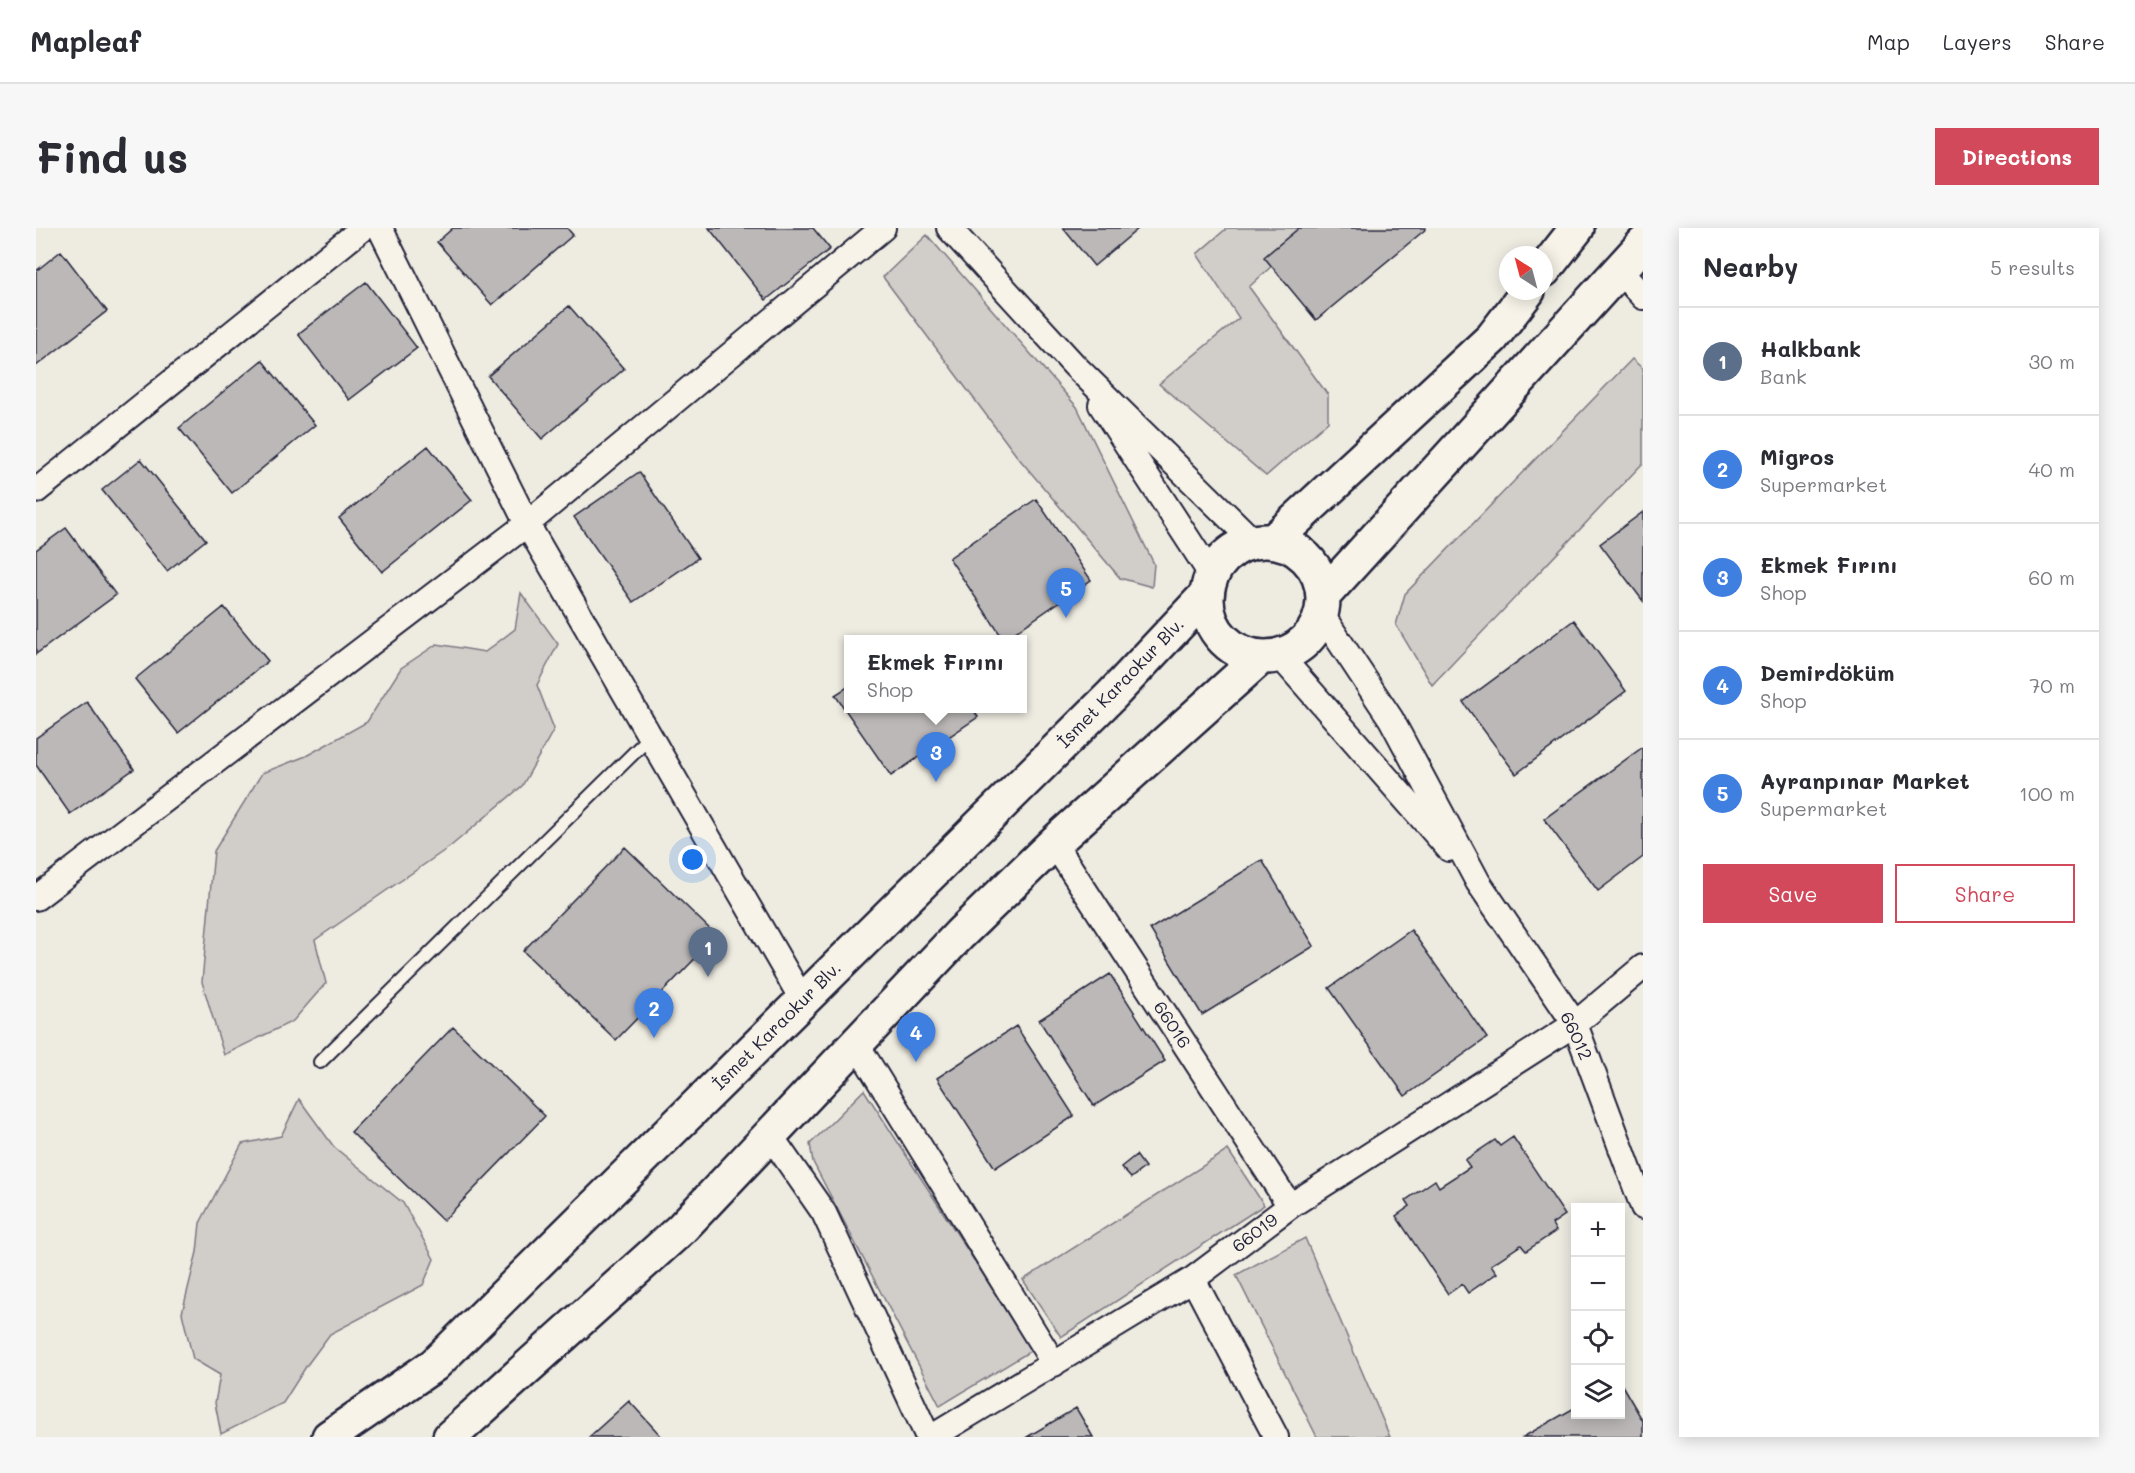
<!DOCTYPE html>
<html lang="en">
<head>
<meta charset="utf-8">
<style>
	body { margin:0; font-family:Mali,sans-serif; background:#f7f7f7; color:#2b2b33 }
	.controls { position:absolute; right:18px; bottom:18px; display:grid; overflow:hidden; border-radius:0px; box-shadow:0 3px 15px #0003 }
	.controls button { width:54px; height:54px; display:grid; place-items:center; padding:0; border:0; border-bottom:2px solid #e1e1e2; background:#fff; color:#2b2b33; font:30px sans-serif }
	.compass { position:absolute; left:1463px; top:18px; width:54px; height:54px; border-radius:50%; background:#fff; box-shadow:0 3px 15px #0003; rotate:324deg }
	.you { position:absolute; left:657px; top:632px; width:21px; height:21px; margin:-15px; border:4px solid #fff; border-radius:50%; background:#1a73e8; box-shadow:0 0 0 9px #1a73e833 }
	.badge { display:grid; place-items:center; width:39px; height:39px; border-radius:50%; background:#d1495b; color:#fff; font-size:20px; font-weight:700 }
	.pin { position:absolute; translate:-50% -50px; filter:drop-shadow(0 2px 3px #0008) }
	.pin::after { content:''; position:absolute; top:32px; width:21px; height:18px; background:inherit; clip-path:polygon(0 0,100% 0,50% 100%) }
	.popup { position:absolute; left:808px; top:407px; width:183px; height:78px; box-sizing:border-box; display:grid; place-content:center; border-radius:0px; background:#fff; filter:drop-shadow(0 2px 4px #0005); font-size:20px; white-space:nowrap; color:#7c7c81 }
	.popup b { font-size:22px; color:#2b2b33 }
	.popup::after { content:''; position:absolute; left:50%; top:100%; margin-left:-12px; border:12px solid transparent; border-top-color:#fff }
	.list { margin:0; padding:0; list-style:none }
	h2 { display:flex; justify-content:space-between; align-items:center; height:78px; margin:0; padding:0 24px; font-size:26px }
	h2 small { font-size:20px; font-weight:400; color:#7c7c81 }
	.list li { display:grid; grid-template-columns:39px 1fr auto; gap:18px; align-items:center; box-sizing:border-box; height:108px; padding:0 24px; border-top:2px solid #e1e1e2 }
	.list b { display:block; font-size:22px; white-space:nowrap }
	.list p { margin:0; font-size:20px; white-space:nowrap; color:#7c7c81 }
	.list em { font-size:20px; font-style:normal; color:#7c7c81 }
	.actions { display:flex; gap:12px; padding:18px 24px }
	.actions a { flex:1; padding:14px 0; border:2px solid #d1495b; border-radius:0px; text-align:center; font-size:21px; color:#d1495b }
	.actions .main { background:#d1495b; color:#fff }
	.icon { flex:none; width:33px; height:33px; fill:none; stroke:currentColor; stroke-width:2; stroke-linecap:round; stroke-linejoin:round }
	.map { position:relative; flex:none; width:1607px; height:1209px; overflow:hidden; border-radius:0px }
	header { display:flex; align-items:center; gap:36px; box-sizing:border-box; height:84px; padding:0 30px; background:#fff; border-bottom:2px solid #e1e1e2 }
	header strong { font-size:28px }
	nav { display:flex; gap:33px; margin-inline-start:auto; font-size:21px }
	.intro { display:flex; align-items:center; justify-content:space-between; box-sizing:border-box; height:144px; padding:0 36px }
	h1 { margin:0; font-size:42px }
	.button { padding:15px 27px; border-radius:0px; background:#d1495b; color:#fff; font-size:21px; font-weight:700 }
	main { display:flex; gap:36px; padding:0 36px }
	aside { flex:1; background:#fff; border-radius:0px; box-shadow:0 3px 15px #0003 }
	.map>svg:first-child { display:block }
	.green { fill:#d1cdc9; stroke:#7a7882; stroke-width:1.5 }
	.building { fill:#bbb8b7; stroke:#22223b; stroke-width:1.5 }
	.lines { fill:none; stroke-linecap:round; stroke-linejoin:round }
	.lane-casing { stroke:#22223b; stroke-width:16 }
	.street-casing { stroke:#22223b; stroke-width:28 }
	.secondary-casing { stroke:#22223b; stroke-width:38 }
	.lane { stroke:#f7f3e8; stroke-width:12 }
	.street { stroke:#f7f3e8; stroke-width:24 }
	.secondary { stroke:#f7f3e8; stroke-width:33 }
	.labels { text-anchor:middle; stroke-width:4.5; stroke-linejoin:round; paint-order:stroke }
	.street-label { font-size:18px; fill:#22223b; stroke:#f7f3e8 }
</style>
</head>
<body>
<header>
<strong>Mapleaf</strong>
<nav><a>Map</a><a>Layers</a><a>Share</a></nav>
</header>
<div class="intro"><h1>Find us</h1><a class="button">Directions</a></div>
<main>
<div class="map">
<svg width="1607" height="1209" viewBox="0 0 1607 1209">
	<rect width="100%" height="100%" fill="#eeebe1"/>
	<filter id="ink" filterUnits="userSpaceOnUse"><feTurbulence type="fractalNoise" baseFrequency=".0167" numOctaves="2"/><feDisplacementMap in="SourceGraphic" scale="12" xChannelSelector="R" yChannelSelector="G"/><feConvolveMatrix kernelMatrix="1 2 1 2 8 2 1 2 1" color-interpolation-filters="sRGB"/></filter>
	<g filter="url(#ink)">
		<path class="green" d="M1191,0H1277L1213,59L1292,167V194L1230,248L1123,156L1203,90L1161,26Z
			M891,7L1041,179L1118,336L1116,359L1084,350L980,227L847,49Z
			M1596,131L1607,141V235L1396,457L1360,397L1369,366Z
			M485,365L522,416L501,457L518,501L486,558L415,618L279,712L290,755L257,793L188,827L166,754L178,623L226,545L270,528L331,494L365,440L401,416L449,424L479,401Z
			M828,862L996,1122L904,1178L777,934L774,916Z
			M263,871L298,919L367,975L398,1031L387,1057L294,1106L271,1137L247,1175L185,1206L179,1175L184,1147L157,1131L146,1085L161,1024L164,995L206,916L245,908Z
			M1192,922L1228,977L1025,1109L987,1052Z
			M1269,1010L1354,1209H1281L1200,1047Z"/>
		<path class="building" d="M417,0H531L537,7L456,77L401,14Z
			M673,0H777L794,21L730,72Z
			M1027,0H1103L1058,38Z
			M1263,0H1390V1L1280,92L1228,29Z
			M25,23L71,83L0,138V43Z
			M330,54L381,120L313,172L262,106Z
			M533,78L588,141L506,211L452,148Z
			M226,132L279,197L196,265L143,200Z
			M392,218L436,272L346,344L303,290Z
			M105,231L170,312L131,343L66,262Z
			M603,244L662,330L597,374L538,289Z
			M1000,271L1055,352L968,412L913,330Z
			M1607,284V373L1564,316Z
			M30,300L80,367L0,426V322Z
			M188,379L232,433L142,505L99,451Z
			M1538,392L1590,463L1480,546L1427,474Z
			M813,458V480H936L942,489L855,548L799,467Z
			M51,474L98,541L34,586L0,537V510Z
			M1607,519V629L1562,663L1508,591Z
			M589,619L681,708L580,812L487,723Z
			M1226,632L1278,718L1166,787L1114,701Z
			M1375,702L1451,810L1369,868L1293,760Z
			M1074,746L1129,833L1058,878L1003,792Z
			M980,798L1038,888L959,940L901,850Z
			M417,799L509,888L407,993L315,904Z
			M1477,909L1529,987L1516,996L1520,1003L1490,1023L1485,1017L1455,1037L1461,1045L1432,1065L1426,1056L1412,1066L1360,988L1374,978L1370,972L1399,952L1403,959L1434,939L1429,932L1459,912L1464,918Z
			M1100,927L1109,939L1095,950L1085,939Z
			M1584,1154L1607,1193V1209H1487L1540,1179V1186H1584Z
			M593,1173L626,1209H553Z
			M1040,1180L1057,1209H991Z"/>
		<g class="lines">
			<defs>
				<path id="lane" d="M284,834L614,509"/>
				<path id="street" d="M344,0L491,296L767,773
					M913,0L1039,138L1218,314
					M1583,42L1607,69
					M1065,177L1176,348
					M0,263L327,0
					M1286,387L1355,491L1442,654L1539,796L1607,979
					M1244,428L1413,621
					M1018,615L1254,978
					M0,670L491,296L847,0
					M820,815L1018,1136
					M734,907L788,985L892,1209
					M1157,1051L1240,1209
					M896,1209L1157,1051L1254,978L1539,796L1607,739"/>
				<path id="secondary" d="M1508,42L1541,0
					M1237,313L1456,110L1492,63
					M1171 371a58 58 0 1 1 116 0a58 58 0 1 1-116 0Z
					M1288,367L1607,16
					M293,1209L398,1137L1076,467L1171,366
					M414,1209L645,1001L924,706L1018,615L1224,430"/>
			</defs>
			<use href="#lane" class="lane-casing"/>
			<use href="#street" class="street-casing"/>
			<use href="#secondary" class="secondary-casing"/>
			<use href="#lane" class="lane"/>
			<use href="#street" class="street"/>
			<use href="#secondary" class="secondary"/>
		</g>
	</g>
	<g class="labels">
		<g class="street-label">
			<text transform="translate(1085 455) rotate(-46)" y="6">İsmet Karaokur Blv.</text>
			<text transform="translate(1136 797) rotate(57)" y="6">66016</text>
			<text transform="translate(741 798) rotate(-45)" y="6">İsmet Karaokur Blv.</text>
			<text transform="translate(1540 808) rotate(65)" y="6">66012</text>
			<text transform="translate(1219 1005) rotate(-37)" y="6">66019</text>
		</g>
	</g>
</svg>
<div class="controls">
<button>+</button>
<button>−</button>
<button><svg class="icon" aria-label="locate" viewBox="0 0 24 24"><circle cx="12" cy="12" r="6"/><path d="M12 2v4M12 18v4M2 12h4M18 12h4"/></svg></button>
<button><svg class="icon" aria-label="layers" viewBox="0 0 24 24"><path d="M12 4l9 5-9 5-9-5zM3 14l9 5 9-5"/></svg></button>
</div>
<svg class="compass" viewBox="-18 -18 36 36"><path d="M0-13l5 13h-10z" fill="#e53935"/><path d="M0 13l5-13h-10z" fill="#7c7c81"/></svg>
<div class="you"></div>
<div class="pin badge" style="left:672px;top:749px;background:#5c6f8a">1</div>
<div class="pin badge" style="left:618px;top:810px;background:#3f7fe0">2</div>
<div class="pin badge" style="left:900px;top:554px;background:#3f7fe0">3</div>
<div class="popup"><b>Ekmek Fırını</b>Shop</div>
<div class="pin badge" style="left:880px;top:834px;background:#3f7fe0">4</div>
<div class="pin badge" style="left:1030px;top:390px;background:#3f7fe0">5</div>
</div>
<aside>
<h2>Nearby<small>5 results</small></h2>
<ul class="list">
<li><span class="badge" style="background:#5c6f8a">1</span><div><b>Halkbank</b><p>Bank</p></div><em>30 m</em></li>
<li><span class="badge" style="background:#3f7fe0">2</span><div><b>Migros</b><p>Supermarket</p></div><em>40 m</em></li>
<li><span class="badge" style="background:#3f7fe0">3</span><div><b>Ekmek Fırını</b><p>Shop</p></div><em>60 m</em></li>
<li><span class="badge" style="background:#3f7fe0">4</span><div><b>Demirdöküm</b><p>Shop</p></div><em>70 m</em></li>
<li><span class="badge" style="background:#3f7fe0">5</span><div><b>Ayranpınar Market</b><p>Supermarket</p></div><em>100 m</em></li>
</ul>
<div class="actions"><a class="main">Save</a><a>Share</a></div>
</aside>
</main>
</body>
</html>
